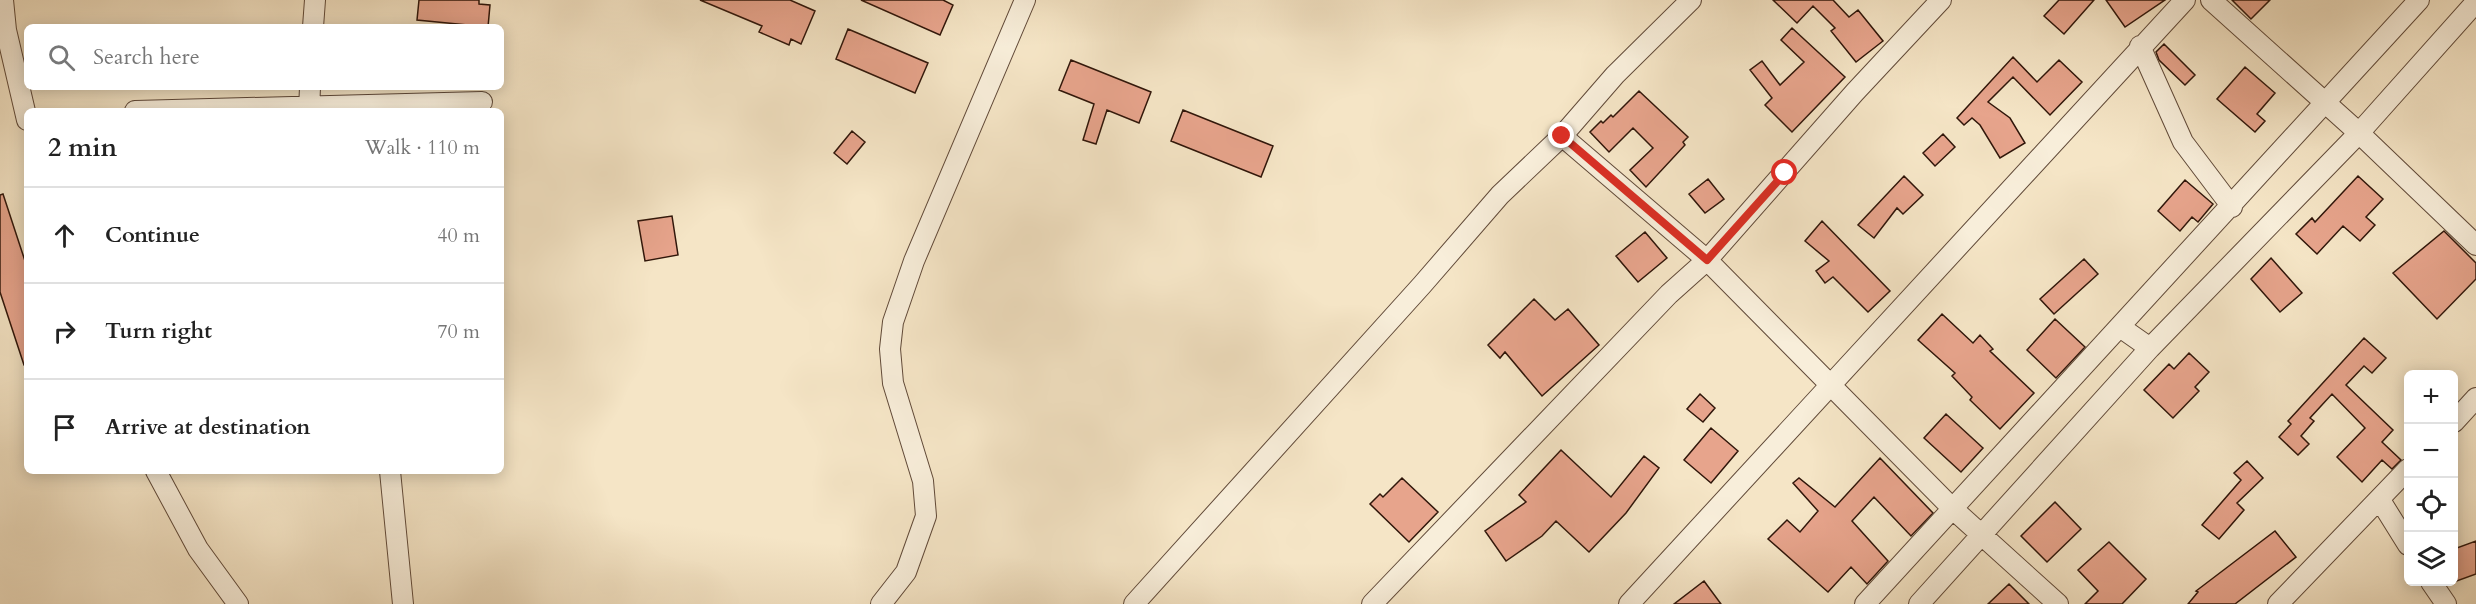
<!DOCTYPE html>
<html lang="en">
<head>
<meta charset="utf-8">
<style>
	body { margin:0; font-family:Cardo,serif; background:#f2f2f2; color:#222 }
	.controls { position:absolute; right:18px; bottom:18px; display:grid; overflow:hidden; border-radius:9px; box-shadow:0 3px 15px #0003 }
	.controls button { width:54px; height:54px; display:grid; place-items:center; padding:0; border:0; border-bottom:2px solid #e0e0e0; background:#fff; color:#222; font:30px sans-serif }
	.stop { position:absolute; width:18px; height:18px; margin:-14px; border:4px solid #d93025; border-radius:50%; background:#fff }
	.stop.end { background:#d93025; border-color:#fff; box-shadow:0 2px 6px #0008 }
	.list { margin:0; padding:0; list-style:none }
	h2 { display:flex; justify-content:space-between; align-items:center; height:78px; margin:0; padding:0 24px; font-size:26px }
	h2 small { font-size:20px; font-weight:400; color:#767676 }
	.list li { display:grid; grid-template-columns:39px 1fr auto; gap:18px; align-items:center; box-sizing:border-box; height:96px; padding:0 24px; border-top:2px solid #e0e0e0 }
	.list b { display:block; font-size:22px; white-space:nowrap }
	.list em { font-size:20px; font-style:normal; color:#767676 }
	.icon { flex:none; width:33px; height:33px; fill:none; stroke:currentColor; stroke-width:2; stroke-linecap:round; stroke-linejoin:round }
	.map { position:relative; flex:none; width:2476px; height:604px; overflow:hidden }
	.search { position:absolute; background:#fff; box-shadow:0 3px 15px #0003; left:24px; top:24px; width:480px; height:66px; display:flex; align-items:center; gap:15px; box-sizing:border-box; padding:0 21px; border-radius:9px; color:#767676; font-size:22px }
	.panel { position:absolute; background:#fff; box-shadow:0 3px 15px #0003; left:24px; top:108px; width:480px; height:366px; border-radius:9px }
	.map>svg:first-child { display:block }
	.building { fill:#e7a48c; stroke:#30160a; stroke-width:1.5 }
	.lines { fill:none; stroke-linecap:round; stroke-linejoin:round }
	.minor-casing { stroke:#614a39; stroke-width:22 }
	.minor { stroke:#f8eeda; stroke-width:20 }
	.route { stroke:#d93025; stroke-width:8 }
</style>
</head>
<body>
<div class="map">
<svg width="2476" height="604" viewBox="0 0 2476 604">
	<rect width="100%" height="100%" fill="#f5e5c6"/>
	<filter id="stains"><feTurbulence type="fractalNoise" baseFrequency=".00333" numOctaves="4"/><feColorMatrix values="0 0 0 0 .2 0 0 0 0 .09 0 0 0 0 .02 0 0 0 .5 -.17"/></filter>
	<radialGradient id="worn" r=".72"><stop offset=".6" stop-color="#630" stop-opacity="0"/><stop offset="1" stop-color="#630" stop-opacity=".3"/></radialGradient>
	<path class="building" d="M419,0H479V4L490,5L488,27L417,20Z
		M700,0H790L815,11L801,44L791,39L789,45L759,32L762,26Z
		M861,0H943L953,5L940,35Z
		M1773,0H1833L1849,17L1858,10L1883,41L1856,62L1831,31L1835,28L1813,6L1797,23Z
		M2059,0H2094L2064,34L2044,16Z
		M2106,0H2165L2125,27Z
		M2232,0H2270L2251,19Z
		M1792,28L1845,77L1792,132L1765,105L1772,98L1750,70L1762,61L1780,85L1804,62L1781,40Z
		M848,29L928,63L915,93L836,59Z
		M2164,44L2195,75L2185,85L2159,60L2156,52Z
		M2013,57L2037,82L2059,60L2082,82L2050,115L2013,77L1988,102L2010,118L2025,143L2000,158L1980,125L1972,118L1964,125L1957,118Z
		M1071,60L1151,92L1139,123L1107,110L1096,144L1083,140L1094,104L1059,90Z
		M2245,67L2275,93L2257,114L2265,121L2255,132L2217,99Z
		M1639,91L1688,137L1683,142L1685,145L1646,187L1630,170L1653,148L1633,128L1609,152L1590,132L1601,121L1603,123L1611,115L1613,117Z
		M1183,110L1273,146L1261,177L1171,141Z
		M852,131L865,142L847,164L834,153Z
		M1943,134L1955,147L1935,166L1923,153Z
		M1904,176L1923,195L1903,214L1897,208L1874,238L1858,225Z
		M2358,176L2383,199L2366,217L2375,225L2360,241L2343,226L2317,254L2296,234L2312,218L2315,222Z
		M1708,179L1724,199L1705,213L1689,194Z
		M2185,180L2213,204L2198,222L2192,217L2180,231L2158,211Z
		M3,194L27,267V365H24L0,292V195Z
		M672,216L678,255L645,261L638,221Z
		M1822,221L1890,291L1868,312L1833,277L1825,283L1816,271L1829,261L1805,241Z
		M2444,231L2476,263V279L2437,319L2393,273Z
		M1645,232L1667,258L1638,282L1616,256Z
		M2271,258L2302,293L2280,312L2251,279Z
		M2084,259L2098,274L2054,314L2040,299Z
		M1534,299L1555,320L1568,309L1599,345L1542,396L1505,352L1500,358L1488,345Z
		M1942,314L1973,343L1980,335L1993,349L1990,351L2034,393L2000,429L1970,400L1972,397L1952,376L1955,373L1918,340Z
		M2055,319L2085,347L2056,378L2027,350Z
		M2364,338L2386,358L2372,373L2364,366L2346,385L2393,430L2382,442L2401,460L2392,469L2382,460L2362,482L2337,457L2365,428L2332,394L2310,418L2314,421L2301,436L2309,444L2298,455L2279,437L2291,424L2288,421Z
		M2189,353L2209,372L2195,387L2199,391L2173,418L2144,390L2169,364L2174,369Z
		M1700,394L1715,408L1703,422L1687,409Z
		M1946,414L1983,448L1961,472L1924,438Z
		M1711,428L1738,451L1711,483L1684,460Z
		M1561,450L1611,497L1644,456L1659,468L1626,513L1589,552L1556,521L1542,536L1506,561L1485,531L1526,502L1519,495Z
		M1880,458L1933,513L1911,536L1874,497L1852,521L1888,561L1867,584L1851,567L1828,592L1768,539L1787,520L1800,532L1818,511L1793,483L1799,478L1835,507Z
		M2247,461L2263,478L2237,503L2244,510L2219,539L2202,525L2241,480L2234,473Z
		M1402,478L1438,512L1409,542L1370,504L1380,494L1383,497Z
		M2055,502L2081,529L2047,562L2021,536Z
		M2275,531L2296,557L2235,604H2188L2198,592L2196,591Z
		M2476,541V574L2454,582V549Z
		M2109,542L2146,579L2122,604H2085L2098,591L2078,570Z
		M1704,581L1721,604H1674Z
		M2009,584L2029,604H1988Z"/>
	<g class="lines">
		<defs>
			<path id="minor" d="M3,0L6,30L27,120
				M2211,0L2359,133L2476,245
				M313,27L315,0
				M2140,46L2183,142L2232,207
				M135,111L482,102
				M309,111L310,87
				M1562,136L1707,260L1953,509L2058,604
				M2120,327L2150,348
				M2454,422L2476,398
				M156,471L198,549L238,604
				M390,471L403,604
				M2380,500L2408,545
				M2431,582L2446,604
				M881,604L906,572L926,516L923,481L893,383L890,349L893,322L914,261L1025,0
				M1134,604L1422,285L1500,195L1562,136L1615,75L1691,0
				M1372,604L1669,294L1707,260L1855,92L1941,0
				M1629,604L2185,0
				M1865,604L2419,0
				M1919,604L2150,348L2359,133L2476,2
				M2278,604L2408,469"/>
		</defs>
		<use href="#minor" class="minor-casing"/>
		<use href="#minor" class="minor"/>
	</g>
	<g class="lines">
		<path class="route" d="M1562,136L1707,260L1785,173"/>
	</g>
	<rect width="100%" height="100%" filter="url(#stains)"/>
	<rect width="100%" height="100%" fill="url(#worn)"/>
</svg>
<div class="controls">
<button>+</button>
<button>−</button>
<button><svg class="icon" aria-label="locate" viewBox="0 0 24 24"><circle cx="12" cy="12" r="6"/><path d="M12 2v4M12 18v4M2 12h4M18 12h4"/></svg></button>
<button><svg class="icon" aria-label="layers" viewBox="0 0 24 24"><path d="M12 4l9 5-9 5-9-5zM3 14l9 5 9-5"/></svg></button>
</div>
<div class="stop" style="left:1785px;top:173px"></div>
<div class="stop end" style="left:1562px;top:136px"></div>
<div class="search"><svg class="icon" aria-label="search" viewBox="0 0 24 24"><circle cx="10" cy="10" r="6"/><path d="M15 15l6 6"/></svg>Search here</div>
<section class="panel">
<h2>2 min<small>Walk · 110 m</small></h2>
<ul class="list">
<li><svg class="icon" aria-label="ahead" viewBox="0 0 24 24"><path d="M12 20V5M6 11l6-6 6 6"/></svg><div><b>Continue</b></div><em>40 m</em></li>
<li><svg class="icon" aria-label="right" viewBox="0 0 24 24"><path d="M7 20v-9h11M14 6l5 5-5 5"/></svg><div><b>Turn right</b></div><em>70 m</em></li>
<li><svg class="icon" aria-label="arrive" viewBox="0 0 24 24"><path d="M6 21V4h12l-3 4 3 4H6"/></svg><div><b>Arrive at destination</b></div></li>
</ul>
</section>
</div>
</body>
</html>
